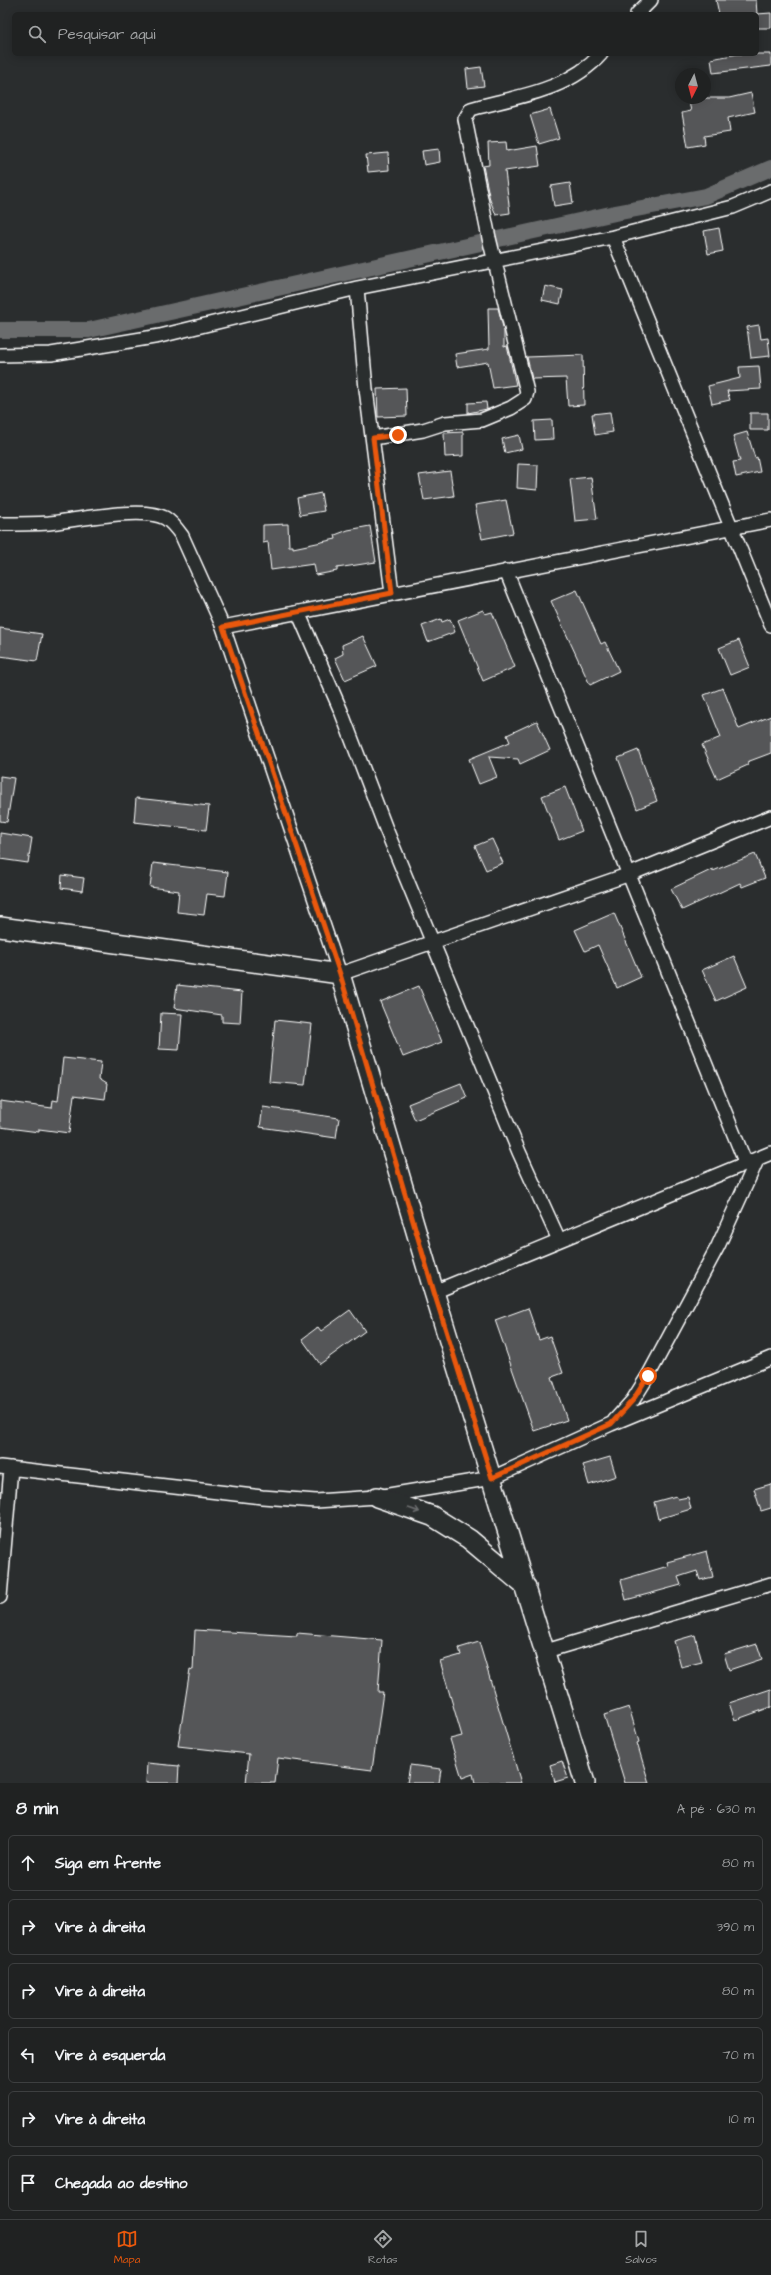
<!DOCTYPE html>
<html lang="pt">
<head>
<meta charset="utf-8">
<style>
	body { margin:0; font-family:"Architects Daughter",sans-serif; background:#2d2f2f; color:#f1f3f6 }
	.compass { position:absolute; left:675px; top:68px; width:36px; height:36px; border-radius:50%; background:#202222; box-shadow:0 2px 10px #0003; rotate:186deg }
	.stop { position:absolute; width:12px; height:12px; margin:-9px; border:3px solid #ea580c; border-radius:50%; background:#fff }
	.stop.end { background:#ea580c; border-color:#fff; box-shadow:0 1px 4px #0008 }
	.list { margin:0; padding:0; list-style:none }
	h2 { display:flex; justify-content:space-between; align-items:center; height:52px; margin:0; padding:0 16px; font-size:17px }
	h2 small { font-size:13px; font-weight:400; color:#a2a4a5 }
	.list li { display:grid; grid-template-columns:26px 1fr auto; gap:12px; align-items:center; box-sizing:border-box; height:56px; margin:0 8px 8px; padding:0 8px; border:1px solid #3d3f40; border-radius:6px }
	.list b { display:block; font-size:15px; white-space:nowrap }
	.list em { font-size:13px; font-style:normal; color:#a2a4a5 }
	.icon { flex:none; width:22px; height:22px; fill:none; stroke:currentColor; stroke-width:2; stroke-linecap:round; stroke-linejoin:round }
	.map { position:relative; flex:none; width:771px; height:1783px; overflow:hidden }
	.search { position:absolute; background:#202222; box-shadow:0 2px 10px #0003; left:12px; right:12px; top:12px; height:44px; display:flex; align-items:center; gap:10px; box-sizing:border-box; padding:0 14px; border-radius:6px; color:#a2a4a5; font-size:15px }
	.sheet { height:436px; background:#202222 }
	nav { display:flex; justify-content:space-around; align-items:center; box-sizing:border-box; height:56px; border-top:1px solid #3d3f40; background:#202222; font-size:11px; color:#a2a4a5 }
	nav a { display:grid; justify-items:center; gap:2px }
	nav .on { color:#ea580c }
	.map>svg:first-child { display:block }
	.lines { fill:none; stroke-linecap:round; stroke-linejoin:round }
	.canal { stroke:#6a6c6d; stroke-width:16 }
	.building { fill:#555758; stroke:#fff }
	.street-casing { stroke:#fff; stroke-width:16 }
	.secondary-casing { stroke:#fff; stroke-width:22 }
	.street { stroke:#2a2d2e; stroke-width:13 }
	.secondary { stroke:#2a2d2e; stroke-width:19 }
	.oneway { stroke:#6a6c6d }
	.route { stroke:#ea580c; stroke-width:5 }
</style>
</head>
<body>
<div class="map">
<svg width="771" height="1783" viewBox="0 0 771 1783">
	<rect width="100%" height="100%" fill="#2a2d2e"/>
	<filter id="ink" filterUnits="userSpaceOnUse"><feTurbulence type="fractalNoise" baseFrequency=".025" numOctaves="2"/><feDisplacementMap in="SourceGraphic" scale="8" xChannelSelector="R" yChannelSelector="G"/><feConvolveMatrix kernelMatrix="1 2 1 2 8 2 1 2 1" color-interpolation-filters="sRGB"/></filter>
	<g filter="url(#ink)">
		<g class="lines">
			<path class="canal" d="M0,330H89L615,213L706,196L771,168"/>
		</g>
		<path class="building" d="M716,0H756L757,14H719Z
			M771,13V28H757V14Z
			M738,54H771V66L713,73L711,59Z
			M481,67L484,86L468,88L466,69Z
			M751,93L755,112L728,118L730,132L704,136L705,144L688,147L682,113L691,111L688,98H729Z
			M550,109L559,138L539,144L530,115Z
			M506,142L507,151L537,146L540,166L505,171L510,213L496,215L490,200L483,166L489,165L488,143Z
			M439,149L440,162L424,165L422,151Z
			M388,153L389,170L368,172L366,155Z
			M570,183L573,203L554,206L551,186Z
			M719,228L723,251L708,254L704,231Z
			M545,286L563,290L560,304L542,300Z
			M488,308H498L504,331V347L507,346L516,385L493,388L488,362L457,367L455,354L489,349Z
			M759,325L761,339L768,338L770,356L751,358L747,327Z
			M583,355L584,405L568,406L566,378L532,379L527,357Z
			M759,366L761,389L727,391L730,400L712,404L708,386L740,378L739,367Z
			M406,388L407,416L378,417L377,389Z
			M486,402L487,409L468,413V403Z
			M610,412L613,432L595,435L592,414Z
			M750,413H768V430H750Z
			M552,420L553,439L535,440L534,421Z
			M463,432V456L445,457L444,433Z
			M747,432L755,458L757,457L760,472L736,477L733,462L740,461L733,436Z
			M519,435L522,449L505,453L502,439Z
			M518,464L538,465L537,490L517,488Z
			M450,471L454,496L424,500L419,475Z
			M591,477L597,519L575,521L570,479Z
			M321,493L324,511L300,515L297,498Z
			M506,500L513,533L482,539L475,505Z
			M288,524L289,546H293V548L336,539L335,535L348,530L370,526L376,562L337,568V571L316,575L314,564L271,570L268,542L263,543V525Z
			M577,590L601,644L605,642L619,671L590,685L551,601Z
			M483,610L485,614L492,612L515,667L483,681L458,620Z
			M441,619L442,622L450,619L455,632L428,642L422,626Z
			M0,628L42,634L37,661L0,656Z
			M363,636L377,666L345,680L335,658L343,654L342,645Z
			M739,640L750,667L730,675L719,648Z
			M723,688L739,729L771,716V753L747,762L748,765L717,779L702,745L721,737L704,695Z
			M537,721L550,750L520,764L518,759L489,757L497,777L479,784L469,759L510,742L507,735Z
			M638,750L657,801L637,809L618,758Z
			M0,776L14,778L7,822L0,821Z
			M565,787L582,831L559,840L542,796Z
			M136,798L209,806L206,830L134,822Z
			M0,833L32,838L28,863L0,859Z
			M492,839L503,863L486,870L475,846Z
			M755,854L765,878L742,887L740,883L682,910L671,889L713,869V871Z
			M153,863L228,872L225,896L207,894L204,915L177,912L179,891L150,887Z
			M62,875L84,878L82,891L61,888Z
			M614,913L641,977L617,988L598,945L585,951L575,930Z
			M734,956L747,987L716,1001L702,970Z
			M177,985L242,992L240,1023L222,1022V1015L174,1008Z
			M419,986L442,1042L403,1057L380,1002Z
			M161,1013L182,1014L179,1050L159,1049Z
			M275,1020L312,1024L305,1085L269,1082Z
			M63,1058L101,1062L99,1079L107,1084L105,1099L74,1095L69,1133L39,1129V1132L0,1127V1101L52,1108L53,1100L58,1101Z
			M461,1083L467,1098L415,1120L408,1104Z
			M263,1107L339,1118L336,1138L260,1127Z
			M528,1308L539,1340L550,1336L563,1373L552,1377L567,1420L534,1431L495,1320Z
			M350,1310L365,1331L320,1364L302,1339L318,1327L321,1331Z
			M610,1457L616,1476L589,1485L583,1465Z
			M771,1484V1508L761,1511L754,1489Z
			M676,1496L678,1499L688,1497L691,1509L658,1519L654,1502Z
			M707,1551L713,1577L700,1580L697,1571L678,1577L681,1585L626,1600L621,1580L668,1566L667,1562Z
			M195,1630L297,1636V1633L382,1640L378,1692H383L372,1770L278,1758L275,1783H246L249,1754L178,1746L190,1669L193,1670Z
			M695,1635L702,1662L681,1667L674,1641Z
			M479,1642L521,1783H475L473,1774L462,1778L450,1739L462,1736L440,1661L461,1655L459,1648Z
			M757,1644L762,1659L729,1670L724,1654Z
			M771,1689V1707L735,1720L729,1703Z
			M629,1707L639,1742L637,1743L649,1783H625L604,1715Z
			M562,1761L568,1778L555,1782L550,1765Z
			M147,1763L179,1766L178,1783H146Z
			M410,1765L441,1769L439,1783H407Z"/>
		<g class="lines">
			<defs>
				<path id="street" d="M637,14L651,0
					M613,237L771,625
					M357,288L366,389L392,593
					M0,355L51,354L160,336L357,288L613,237L733,207L771,191
					M373,438L423,430L445,423L482,420L511,408L525,399L527,392L489,238L465,119L471,109L478,107C521,96 570,89 601,54
					M0,524C16,524 33,524 49,523C76,520 143,506 165,518C172,522 177,529 182,536L223,627L340,974L630,874L771,817
					M506,571L746,1164
					M298,612L341,711L386,829L519,1152L559,1240
					M223,627L771,520
					M434,1292L771,1153
					M614,1421L633,1400L648,1376L718,1246L758,1158
					M0,1467L262,1497L316,1501L377,1497L492,1478L611,1424L771,1358
					M0,1597L11,1468
					M546,1651L771,1584"/>
				<path id="secondary" d="M0,927L340,974L434,1292L585,1783
					M377,1497L432,1516L469,1539L526,1587"/>
			</defs>
			<use href="#street" class="street-casing"/>
			<use href="#secondary" class="secondary-casing"/>
			<use href="#street" class="street"/>
			<use href="#secondary" class="secondary"/>
		</g>
		<defs><path id="oneway-shaft" d="M-6 0H5M1.5-3L5.5 0L1.5 3" fill="none" stroke-width="1.6" stroke-linecap="round" stroke-linejoin="round"/></defs>
		<use class="oneway" href="#oneway-shaft" transform="translate(414 1510) rotate(19)"/>
	</g>
	<g class="lines" filter="url(#ink)">
		<path class="route" d="M398,435L373,438L392,593L223,627L340,974L434,1292L492,1478L611,1424L633,1400L648,1376"/>
	</g>
</svg>
<svg class="compass" viewBox="-18 -18 36 36"><path d="M0-13l5 13h-10z" fill="#e53935"/><path d="M0 13l5-13h-10z" fill="#a2a4a5"/></svg>
<div class="stop" style="left:648px;top:1376px"></div>
<div class="stop end" style="left:398px;top:435px"></div>
<div class="search"><svg class="icon" aria-label="search" viewBox="0 0 24 24"><circle cx="10" cy="10" r="6"/><path d="M15 15l6 6"/></svg>Pesquisar aqui</div>
</div>
<section class="sheet">
<h2>8 min<small>A pé · 630 m</small></h2>
<ul class="list">
<li><svg class="icon" aria-label="ahead" viewBox="0 0 24 24"><path d="M12 20V5M6 11l6-6 6 6"/></svg><div><b>Siga em frente</b></div><em>80 m</em></li>
<li><svg class="icon" aria-label="right" viewBox="0 0 24 24"><path d="M7 20v-9h11M14 6l5 5-5 5"/></svg><div><b>Vire à direita</b></div><em>390 m</em></li>
<li><svg class="icon" aria-label="right" viewBox="0 0 24 24"><path d="M7 20v-9h11M14 6l5 5-5 5"/></svg><div><b>Vire à direita</b></div><em>80 m</em></li>
<li><svg class="icon" aria-label="left" viewBox="0 0 24 24"><path d="M17 20v-9H6M10 6l-5 5 5 5"/></svg><div><b>Vire à esquerda</b></div><em>70 m</em></li>
<li><svg class="icon" aria-label="right" viewBox="0 0 24 24"><path d="M7 20v-9h11M14 6l5 5-5 5"/></svg><div><b>Vire à direita</b></div><em>10 m</em></li>
<li><svg class="icon" aria-label="arrive" viewBox="0 0 24 24"><path d="M6 21V4h12l-3 4 3 4H6"/></svg><div><b>Chegada ao destino</b></div></li>
</ul>
</section>
<nav>
<a class="on"><svg class="icon" aria-label="map" viewBox="0 0 24 24"><path d="M3 6l6-2 6 2 6-2v14l-6 2-6-2-6 2zM9 4v14M15 6v14"/></svg>Mapa</a>
<a><svg class="icon" aria-label="directions" viewBox="0 0 24 24"><path d="M12 3l9 9-9 9-9-9zM9 14v-3h6M13 9l2 2-2 2"/></svg>Rotas</a>
<a><svg class="icon" aria-label="saved" viewBox="0 0 24 24"><path d="M7 4h10v16l-5-4-5 4z"/></svg>Salvos</a>
</nav>
</body>
</html>
